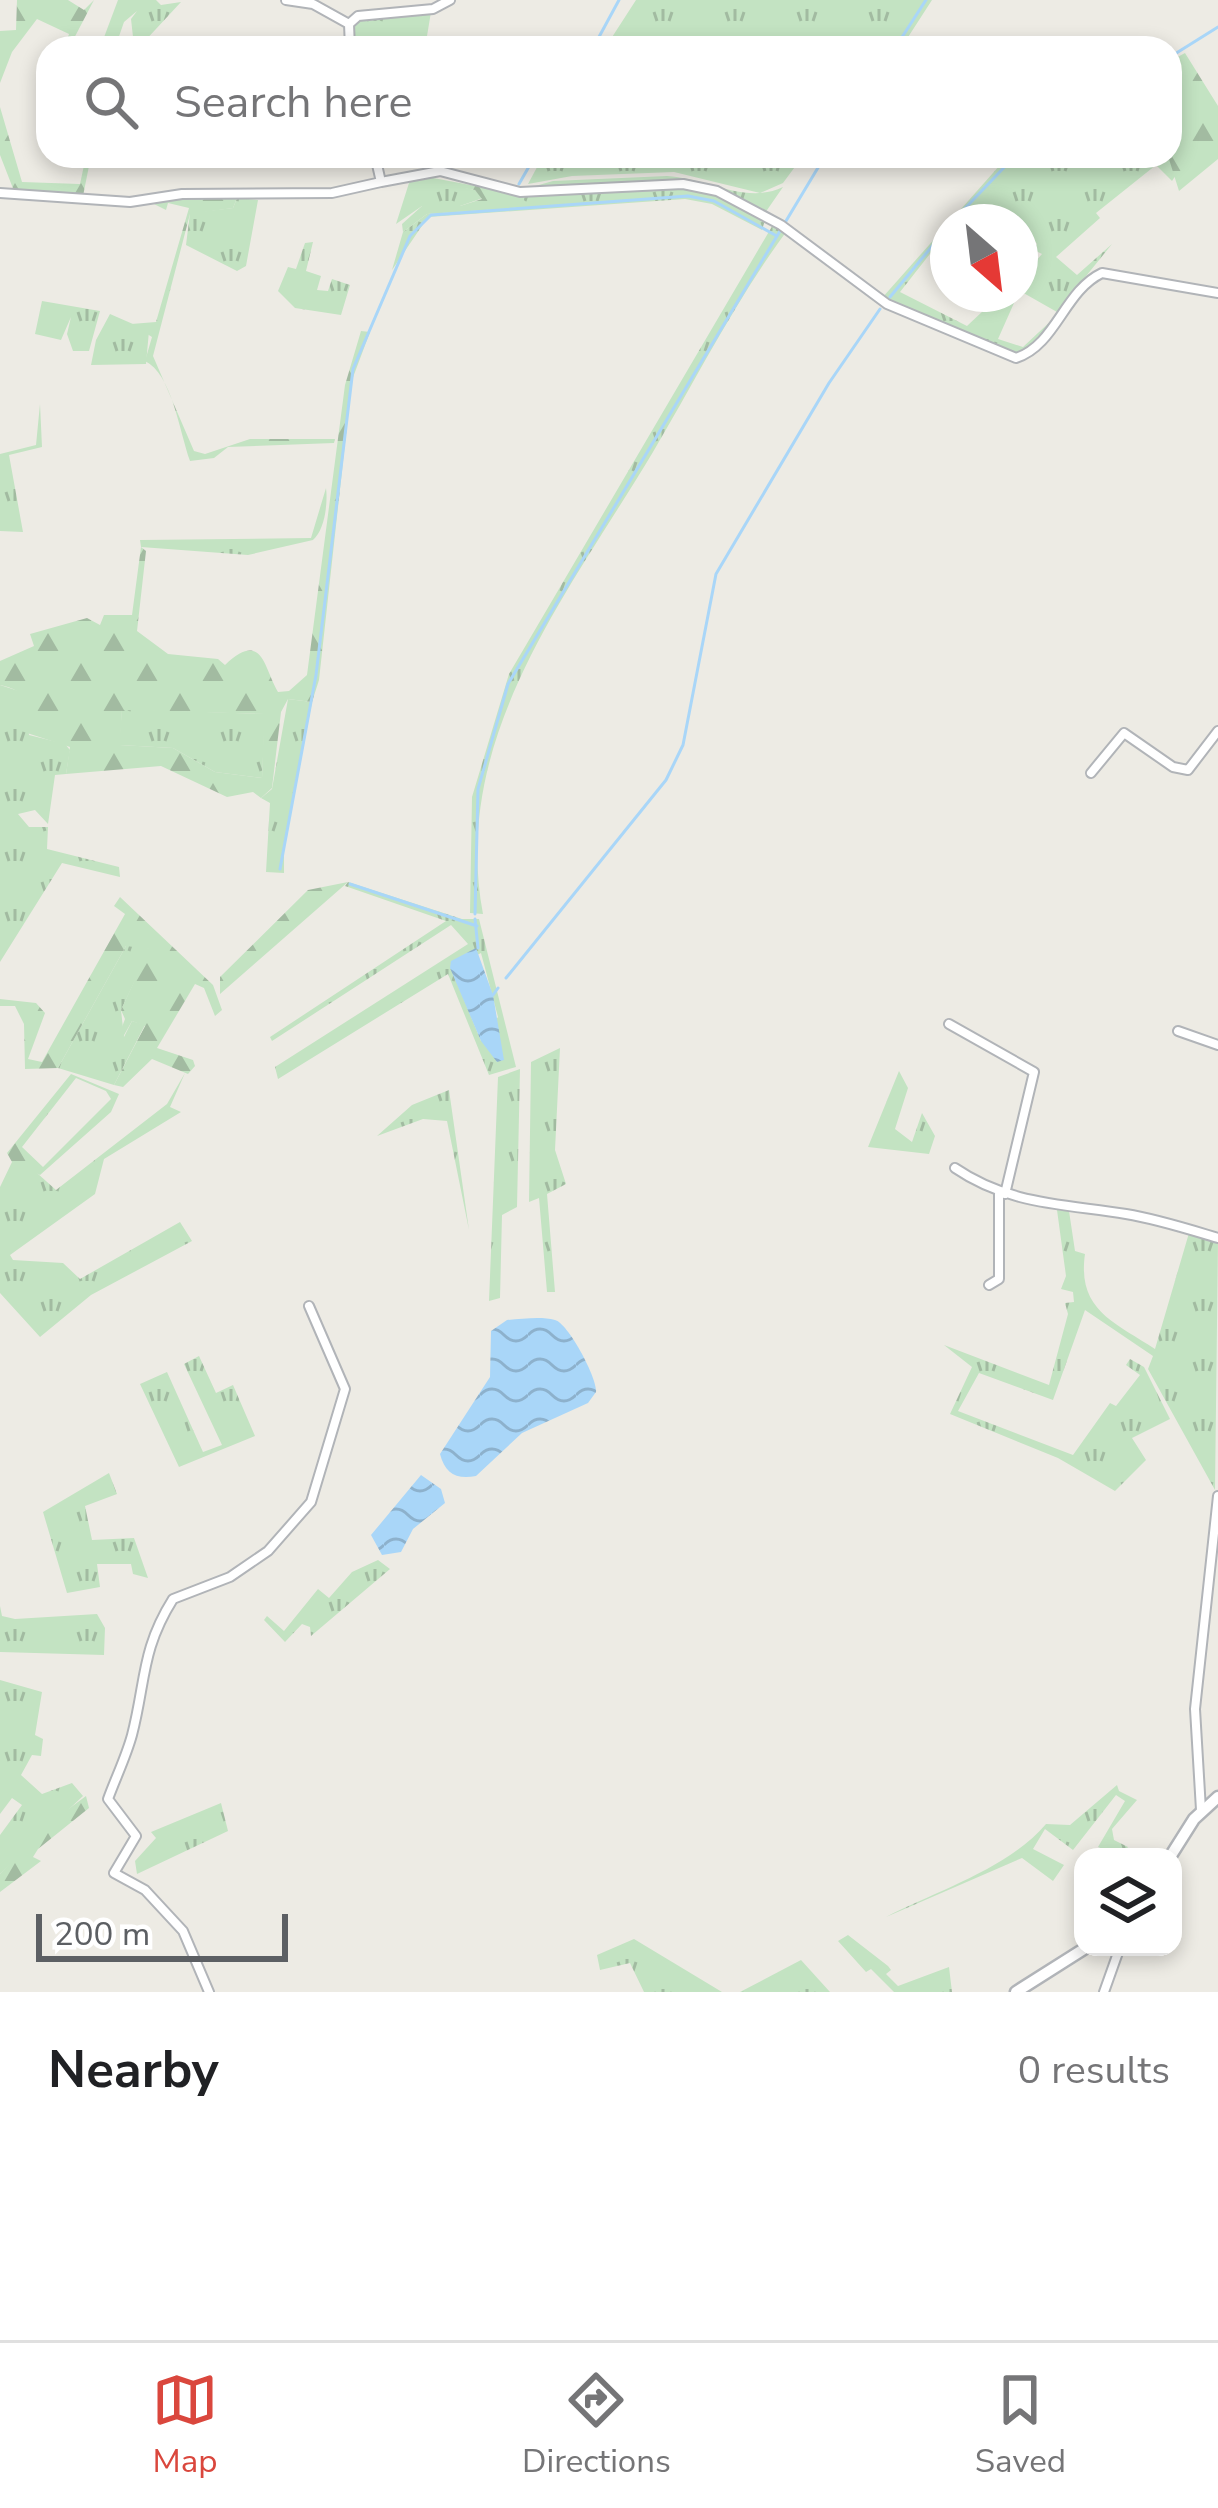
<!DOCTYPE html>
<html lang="en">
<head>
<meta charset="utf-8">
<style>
	body { margin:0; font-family:"Nunito Sans",sans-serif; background:#f6f6f6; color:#202124 }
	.controls { position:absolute; right:36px; bottom:36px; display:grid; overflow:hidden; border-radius:24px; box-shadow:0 6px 18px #0003 }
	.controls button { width:108px; height:108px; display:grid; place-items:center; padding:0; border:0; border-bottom:3px solid #e0e0e0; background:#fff; color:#202124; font:60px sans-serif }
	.compass { position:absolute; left:930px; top:204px; width:108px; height:108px; border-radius:50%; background:#fff; box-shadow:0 6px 18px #0003; rotate:152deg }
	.scale { position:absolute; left:36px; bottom:30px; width:252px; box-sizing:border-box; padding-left:12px; border:6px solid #5c5f63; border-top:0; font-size:33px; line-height:42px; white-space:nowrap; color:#5c5f63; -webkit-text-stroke:9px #fff; paint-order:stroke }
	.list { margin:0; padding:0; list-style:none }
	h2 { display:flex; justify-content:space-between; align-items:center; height:156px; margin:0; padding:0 48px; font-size:51px }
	h2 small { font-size:39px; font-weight:400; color:#757577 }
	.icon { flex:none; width:66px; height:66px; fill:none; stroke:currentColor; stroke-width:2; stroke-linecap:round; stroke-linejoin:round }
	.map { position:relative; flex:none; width:1218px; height:1992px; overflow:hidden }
	.search { position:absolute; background:#fff; box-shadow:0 6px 18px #0003; left:36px; right:36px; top:36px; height:132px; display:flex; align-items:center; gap:30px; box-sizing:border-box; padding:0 42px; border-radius:36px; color:#757577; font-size:45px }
	.sheet { height:348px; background:#fff }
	nav { display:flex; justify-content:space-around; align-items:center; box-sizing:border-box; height:168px; border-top:3px solid #e0e0e0; background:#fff; font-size:33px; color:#757577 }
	nav a { display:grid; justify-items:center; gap:6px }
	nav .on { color:#da473d }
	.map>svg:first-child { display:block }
	.grass { fill:url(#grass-tufts); fill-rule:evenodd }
	.forest { fill:url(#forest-firs); fill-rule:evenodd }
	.water { fill:url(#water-waves) }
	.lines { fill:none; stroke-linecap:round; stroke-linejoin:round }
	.stream { stroke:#a9d6f8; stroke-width:3 }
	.minor-casing { stroke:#b1b4b8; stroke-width:12 }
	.tertiary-casing { stroke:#b1b4b8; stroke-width:15 }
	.minor { stroke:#fff; stroke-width:8 }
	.tertiary { stroke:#fff; stroke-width:10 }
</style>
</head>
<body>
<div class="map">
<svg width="1218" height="1992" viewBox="0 0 1218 1992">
	<defs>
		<pattern id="grass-tufts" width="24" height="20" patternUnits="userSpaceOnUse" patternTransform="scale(3)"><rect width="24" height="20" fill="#c3e3c2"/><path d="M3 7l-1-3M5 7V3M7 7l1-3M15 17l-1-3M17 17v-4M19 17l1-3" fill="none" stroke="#a2bba1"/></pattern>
		<pattern id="forest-firs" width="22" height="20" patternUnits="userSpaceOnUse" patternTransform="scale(3)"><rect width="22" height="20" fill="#c3e3c2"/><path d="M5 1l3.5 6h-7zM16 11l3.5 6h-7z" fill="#a2bba1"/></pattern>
		<pattern id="water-waves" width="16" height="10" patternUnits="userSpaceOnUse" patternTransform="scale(3)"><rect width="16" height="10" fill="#a9d6f8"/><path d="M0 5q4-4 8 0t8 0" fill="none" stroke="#8db1cc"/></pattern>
	</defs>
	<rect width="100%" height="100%" fill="#edebe4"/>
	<path class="grass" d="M118,0H156L161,5L181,2L143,43L148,48H121L133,37L131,19L137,11L124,22L115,48H100Z
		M636,0H932L901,48H605Z
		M431,12L425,48H352L351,25L358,18Z
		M543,156H803L783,183L760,193L674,172L572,176L528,184Z
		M1008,156H1168L1176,175L1172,181L1156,165L1096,213L1100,218L1056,257L1077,275L1112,244L1057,312L1020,291V279L1042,254L1034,250L1020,266L1037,244L1020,222H948V238L944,236L900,292L967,326L1001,294H1018L998,339L1023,347L1054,318L1037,341L1018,353L882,298Z
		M667,176C707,178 746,205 783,187L765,213L685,182L521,190L553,181Z
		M416,178L475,190L483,198L460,206H422L396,224L409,183Z
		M683,186L716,193L765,220L762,230L712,204L685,199L428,217L392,270L403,232L427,214L525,207L523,195Z
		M237,198L258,200L246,266L237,271L186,245L190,213L233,208Z
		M774,223L786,232C736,300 696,379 653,452C568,594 450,738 483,914L470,913L472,797L509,674Z
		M313,242L306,271L321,276L317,290L328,291L332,279L350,285L341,315L295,308L278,291L288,267L296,269L305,243Z
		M42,301L100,311L89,351H73L67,334L71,317L61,340L35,334Z
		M110,314L149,331L146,364L91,365L96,340Z
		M40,404L42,447L9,455L23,532L0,531V454L36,445Z
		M326,488C328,502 325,530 313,540L248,555L141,547L140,540L311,538Z
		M0,685L25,693L29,735L65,744L70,750L66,774L55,775L48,824L35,810L18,814L29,827H48L47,849L119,867L120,877L62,863L0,962Z
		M288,699L312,702L284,849V873L266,872L270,803L261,798L272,789Z
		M122,709L265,714L262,778L215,772L173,748L119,745Z
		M348,882L462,919H479L516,1067L489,1075L448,974L278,1079L275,1067L468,944L451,925L272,1041L270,1037L446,921L345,886ZM481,953L498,1017L481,1041L451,968Z
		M136,944L150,949L121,1010L124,1037L132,1021L145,1025L114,1085L58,1068L126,946Z
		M560,1048L555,1150L566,1184L547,1194L555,1292H547L539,1198L529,1202L531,1062Z
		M520,1069L517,1207L502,1215L500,1298L489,1301L498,1077Z
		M899,1071L908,1088L895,1129L912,1142L922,1113L935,1136L929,1154L868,1147Z
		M185,1073L170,1107L181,1112L104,1159L95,1194L10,1255L13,1260L63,1263L80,1279L180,1222L192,1241L91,1295L40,1337L0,1293V1187L12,1162L27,1164L56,1190L167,1104Z
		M449,1090L469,1230L447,1121L423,1119L377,1136L412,1105Z
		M1057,1210L1069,1211L1075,1251L1085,1254C1077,1310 1114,1322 1155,1349L1189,1233L1218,1241L1215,1490L1148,1369L1153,1356L1085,1310L1053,1400L979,1373L958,1411L1073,1455L1110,1403L1116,1406L1140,1375L1126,1365L1130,1359L1144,1367L1170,1419L1132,1438L1146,1460L1115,1491L1058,1458L950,1414L972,1367L944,1345L1049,1385L1068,1314L1065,1303L1074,1302L1073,1292L1061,1289L1066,1276Z
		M199,1356L216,1393L233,1385L255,1436L179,1467L140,1384L167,1372L203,1452L222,1445L184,1364Z
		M109,1473L117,1494L85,1506L92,1540L134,1538L148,1578L133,1574L131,1564H97L100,1587L67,1593L43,1512Z
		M378,1560L390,1569L311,1636L310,1627L302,1624L285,1642L264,1620L267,1616L284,1631L318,1589L329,1598L352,1572Z
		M0,1606L2,1616L15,1619L97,1614L105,1628L104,1655L0,1652Z
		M0,1680L42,1692L35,1735L43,1739L41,1756L32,1755L21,1775L42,1794L72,1783L83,1796L0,1874V1835L22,1805L12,1798L0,1814Z
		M1117,1785L1119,1791L1137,1800L1112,1829L1114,1840L1128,1847L1121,1857L1098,1847L1125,1801L1116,1795L1073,1850L1045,1829L1033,1849L1064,1865L1053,1881L1022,1858L886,1917C937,1891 1009,1868 1046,1824L1070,1825Z
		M221,1803L228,1831L137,1874L135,1861L156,1838L151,1832Z
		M848,1935L888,1966L891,1970L886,1974L898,1986L949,1967L952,1992H894L871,1969L866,1972L838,1941Z
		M634,1939L722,1992H644L630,1963L600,1970L597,1955Z
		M801,1960L830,1992H740Z"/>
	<path class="forest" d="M17,0H68L84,10L94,0L69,48H64L69,34L37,19L12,52L0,83V31L16,30Z
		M1185,53L1218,106V159L1179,191L1168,156L1170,61Z
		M0,107L22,182L80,184L86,156H91L83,196L14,191L0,155Z
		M428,177L523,195L526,207L427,214L403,232L402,224L422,206H460L482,199L475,190L423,182Z
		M184,196L237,198L233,208L190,214L153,356L194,451L205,454L250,439H335L334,443L228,447L214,458L190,461C179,430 172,374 145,361L152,337L131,324L156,322L189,208L168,203L166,210L150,202Z
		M361,331L370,332L352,380L319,680L312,702L288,699L281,712L272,788L261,798L253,792L227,797L161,766L66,774L70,747L27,733C22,705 35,693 0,685V661L34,646L30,634L87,618L100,625L104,615H132L141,547L146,551L137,631L168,654L218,659L225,665C263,629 264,669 278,692L289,691L307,675L345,385ZM122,710L264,714L262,778L215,772L173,748L120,745Z
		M348,882L220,994V977L308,890Z
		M120,897L213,985L222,1010L215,1016L204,988L195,984L157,1048L193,1060L195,1066L188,1074L152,1059L123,1087L114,1085L145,1026L132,1021L123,1037L119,1035L125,1019L121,1010L149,949L126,946L58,1068L25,1069L24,1024L15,1006H0V999L36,1003L45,1013L28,1059L42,1062L125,914L114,906Z
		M71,1074L119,1094L111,1112L40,1175L12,1162L7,1153ZM76,1078L106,1091L111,1099L43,1167L22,1147Z
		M86,1796L89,1808L38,1849L33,1857L41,1861L0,1892V1874L47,1825Z"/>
	<path class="water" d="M476,948L493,995L504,1060L497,1062L481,1041L450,968L451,961Z
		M507,1320C522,1319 541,1316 555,1320C568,1323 598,1379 596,1392L588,1403L522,1433L476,1476C456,1480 445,1473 440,1454L490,1377L491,1331Z
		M421,1475L441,1489L445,1503L413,1529L401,1552L382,1555L371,1535Z"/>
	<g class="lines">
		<path class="stream" d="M593,48L619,0
			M895,48L926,0
			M1170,57L1218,27
			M519,184L535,156
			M952,222L1015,156
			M890,297L948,227
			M280,869L316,675L353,369L410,236L431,215L688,196L714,201L775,235
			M350,884L477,926
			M475,914L478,789L508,684L825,156
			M475,919L478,948
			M506,978L666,780L683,745L716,574L829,383L880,309
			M493,995L498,988"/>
		<defs>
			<path id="minor" d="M286,0L313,4L349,24
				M350,48L349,24L358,16L433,9L450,0
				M381,182L440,171L520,192L683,184L717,191L781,225L887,304L1016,358C1056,345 1064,291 1102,273L1218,293
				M0,193L130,202L182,194L332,193L381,182L375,156
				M1091,773L1124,733L1173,767L1188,770L1218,731
				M949,1024L1034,1072L1005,1194
				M1178,1031L1218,1045
				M955,1168C1009,1205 1065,1204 1126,1214C1157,1219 1188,1229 1218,1238
				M989,1285L999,1279V1192
				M1201,1810L1195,1709L1218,1496
				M209,1992L183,1931L145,1890L114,1873L136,1836L108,1799C116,1777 126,1757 132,1735C146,1681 141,1650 173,1599L230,1577L268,1551L311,1502L345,1389L309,1306
				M1104,1992L1120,1947"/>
			<path id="tertiary" d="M1170,1857L1194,1819L1218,1797
				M1016,1992L1087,1947"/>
		</defs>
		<use href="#minor" class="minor-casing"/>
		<use href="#tertiary" class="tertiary-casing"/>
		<use href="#minor" class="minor"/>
		<use href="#tertiary" class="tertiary"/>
	</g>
</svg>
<div class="controls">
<button><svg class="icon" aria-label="layers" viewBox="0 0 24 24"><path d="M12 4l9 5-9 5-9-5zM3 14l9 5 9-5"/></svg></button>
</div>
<svg class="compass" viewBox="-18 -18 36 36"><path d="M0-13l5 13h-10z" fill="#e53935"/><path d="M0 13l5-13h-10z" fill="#757577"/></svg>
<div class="scale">200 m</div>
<div class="search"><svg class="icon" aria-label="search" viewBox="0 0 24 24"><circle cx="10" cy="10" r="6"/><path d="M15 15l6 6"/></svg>Search here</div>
</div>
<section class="sheet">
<h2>Nearby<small>0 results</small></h2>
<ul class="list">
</ul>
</section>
<nav>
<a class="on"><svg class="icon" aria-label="map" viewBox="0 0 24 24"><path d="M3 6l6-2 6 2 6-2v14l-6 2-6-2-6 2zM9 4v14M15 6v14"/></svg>Map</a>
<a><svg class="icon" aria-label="directions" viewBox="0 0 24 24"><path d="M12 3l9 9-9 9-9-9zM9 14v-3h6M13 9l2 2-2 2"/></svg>Directions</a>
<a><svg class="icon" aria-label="saved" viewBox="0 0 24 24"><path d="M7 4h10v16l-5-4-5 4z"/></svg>Saved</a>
</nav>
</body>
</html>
